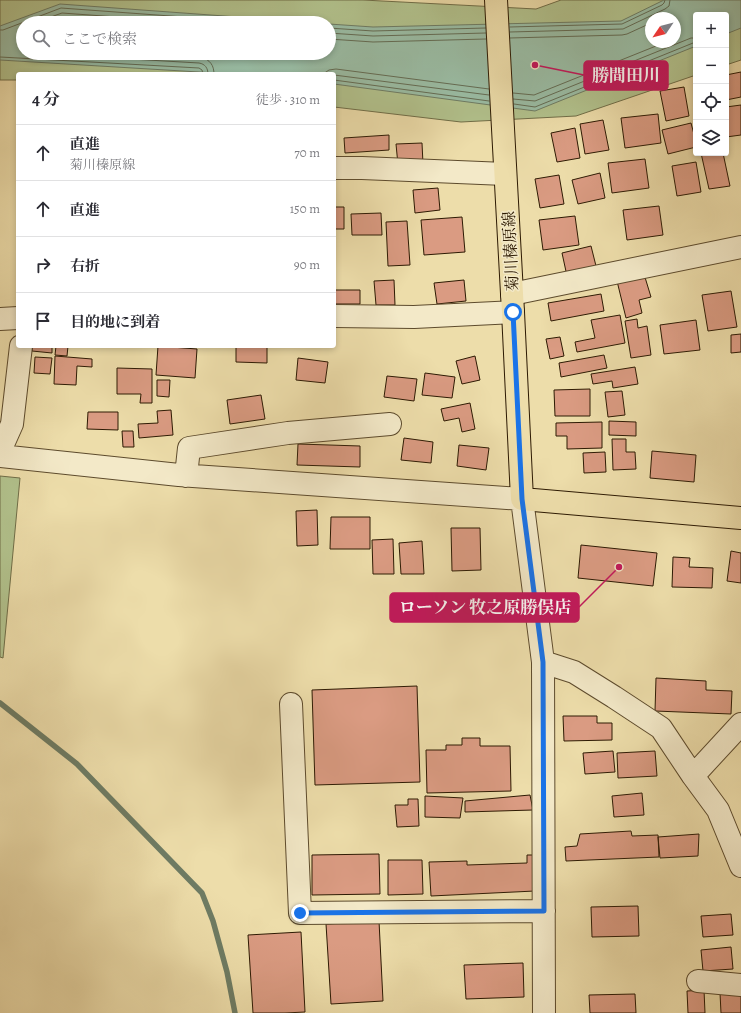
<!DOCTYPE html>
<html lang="ja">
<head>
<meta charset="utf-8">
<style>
	body { margin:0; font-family:Alegreya,"Noto Serif JP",serif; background:#f2f2f3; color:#2b2b33 }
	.controls { position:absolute; right:12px; top:12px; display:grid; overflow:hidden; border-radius:4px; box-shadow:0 2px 6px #0003 }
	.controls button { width:36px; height:36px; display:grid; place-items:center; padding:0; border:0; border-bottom:1px solid #e1e1e2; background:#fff; color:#2b2b33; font:20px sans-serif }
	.compass { position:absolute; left:645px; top:12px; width:36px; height:36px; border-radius:50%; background:#fff; box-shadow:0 2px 6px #0003; rotate:235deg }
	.stop { position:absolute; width:12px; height:12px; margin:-9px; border:3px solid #1a73e8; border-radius:50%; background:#fff }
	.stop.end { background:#1a73e8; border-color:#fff; box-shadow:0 1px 4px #0008 }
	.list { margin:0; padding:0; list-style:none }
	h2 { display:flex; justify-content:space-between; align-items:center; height:52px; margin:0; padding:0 16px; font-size:17px }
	h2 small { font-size:13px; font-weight:400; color:#7c7c81 }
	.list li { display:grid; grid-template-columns:26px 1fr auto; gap:12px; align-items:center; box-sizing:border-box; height:56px; padding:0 16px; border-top:1px solid #e1e1e2 }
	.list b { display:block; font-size:15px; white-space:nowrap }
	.list p { margin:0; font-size:13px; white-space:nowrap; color:#7c7c81 }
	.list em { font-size:13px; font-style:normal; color:#7c7c81 }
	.icon { flex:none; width:22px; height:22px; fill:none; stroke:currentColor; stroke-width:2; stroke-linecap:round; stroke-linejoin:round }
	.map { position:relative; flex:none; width:741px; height:1013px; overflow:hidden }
	.search { position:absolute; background:#fff; box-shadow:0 2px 6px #0003; left:16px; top:16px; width:320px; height:44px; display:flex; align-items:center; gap:10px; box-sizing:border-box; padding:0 14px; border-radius:22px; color:#7c7c81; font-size:15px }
	.panel { position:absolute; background:#fff; box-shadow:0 2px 6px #0003; left:16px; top:72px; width:320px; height:276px; border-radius:4px }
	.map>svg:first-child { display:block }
	.green { fill:#b2c28d; stroke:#706e48; fill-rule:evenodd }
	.water { fill:#9abda5; stroke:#6e7c64; fill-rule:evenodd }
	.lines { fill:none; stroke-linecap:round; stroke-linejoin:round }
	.shore { stroke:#646c54; stroke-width:1 }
	.stream { stroke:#6e7c64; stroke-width:5.5 }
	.building { fill:#da9b82; stroke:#2d1a03 }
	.minor-casing { stroke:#5d4b2d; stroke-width:24 }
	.major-casing { stroke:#2d1a03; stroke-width:24 }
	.minor { stroke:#f3e9c8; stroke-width:22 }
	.major { stroke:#edddaa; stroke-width:22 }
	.route { stroke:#1a73e8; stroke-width:5 }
	.labels { text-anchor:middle; stroke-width:3; stroke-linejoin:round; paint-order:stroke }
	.street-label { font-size:16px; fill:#2d1a03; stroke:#f3e9c8 }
	.leader { fill:none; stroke:#c2185b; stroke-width:1.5 }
	.callout-dot { fill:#c2185b; stroke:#f3e9c8; stroke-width:1.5 }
	.callout { fill:#c2185b; stroke:#c2185b; stroke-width:1.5 }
	.callout-label { font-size:17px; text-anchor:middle; font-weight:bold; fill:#fff }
</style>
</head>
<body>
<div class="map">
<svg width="741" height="1013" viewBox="0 0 741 1013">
	<rect width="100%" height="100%" fill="#edddaa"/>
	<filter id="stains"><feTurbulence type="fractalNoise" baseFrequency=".005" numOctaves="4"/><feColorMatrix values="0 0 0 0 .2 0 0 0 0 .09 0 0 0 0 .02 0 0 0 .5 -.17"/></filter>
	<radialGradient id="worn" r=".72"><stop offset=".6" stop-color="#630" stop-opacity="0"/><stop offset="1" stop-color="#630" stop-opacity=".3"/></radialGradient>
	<path class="green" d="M0,0H363L536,9L561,0H741V60L726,65V15H696V75L576,116L461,122L334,107V74H18V80H0ZM651,18H675V42H651ZM23,23H329V53H23Z
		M0,476L20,478L3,658L0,657Z"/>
	<path class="water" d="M664,0H741V28L726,34V15H696V46L535,111L334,84V74H232L0,60V26L60,4L320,23H23V53H329V24L373,27L621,21ZM651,18H675V42H651Z"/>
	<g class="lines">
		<path class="shore" d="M34,23L62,13L199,23
			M51,23L63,19L119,23
			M510,27L622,24L662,5L664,3L665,0
			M329,28L373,31L486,28
			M0,30H3L61,8L266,23
			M510,32L623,29L665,9L669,6L670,0
			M329,33L373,36L486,33
			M510,38L622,35L627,34L651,23
			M329,39L373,42L486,39
			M27,53L199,63C205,64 208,68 208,74
			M130,53L201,57C210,60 214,65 214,74
			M0,57L199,68L202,70L203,74
			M323,74L329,70L336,69L489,89
			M334,75L489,95
			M334,80L489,101
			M513,93L534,95L666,42
			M513,99L535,101L691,38H696
			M514,104L535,107L693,43H696"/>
		<path class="stream" d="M0,703L77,764L202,893L213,921L227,972L235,1013"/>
	</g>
	<path class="building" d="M741,72V97L726,100V75Z
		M684,87L689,116L666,121L660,91Z
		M741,105V135L726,137V107Z
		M658,114L661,143L625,148L621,118Z
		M603,120L609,150L585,154L580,124Z
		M691,123L696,142V147L668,154L662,130Z
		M575,128L580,158L557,162L551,133Z
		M389,135V150L345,153L344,138Z
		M422,143L423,164L398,165L396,144Z
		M701,153H723L730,186L709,189Z
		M645,159L649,188L612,193L608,163Z
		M696,162L701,192L677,196L672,166Z
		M600,173L605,198L578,204L572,180Z
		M559,175L564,204L540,208L535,179Z
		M438,188L440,210L415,213L413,190Z
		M659,206L663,235L627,240L623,210Z
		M334,207H344V229H334Z
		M381,213L382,235H352L351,214Z
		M575,216L579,245L543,250L539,220Z
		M462,217L465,252L424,255L421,220Z
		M407,221L410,265L388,266L386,222Z
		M591,246L597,270L567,276L562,253Z
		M644,274L651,297L639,300L642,313L626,318L617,281Z
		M394,280L395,305H376L374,281Z
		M464,280L466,301L437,304L434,283Z
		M334,290H360V304H334Z
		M731,291L737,327L708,331L702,295Z
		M601,294L604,311L551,321L548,303Z
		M620,315L625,343L577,352L575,342L595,338L591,320Z
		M637,319L638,328L647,326L651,355L631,358L625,321Z
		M696,320L700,350L664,354L660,325Z
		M741,334V352L731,353V335Z
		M560,337L564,356L550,359L546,339Z
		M32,346H52V353L32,351Z
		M56,346H68L67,356L55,355Z
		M158,346L197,349L195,378L156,375Z
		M236,346H267V363L236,362Z
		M604,355L607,368L561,377L559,363Z
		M55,356L92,359V367L77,366L76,385L54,384Z
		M475,356L480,380L462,384L456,361Z
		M35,357L52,358L50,374L34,373Z
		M298,358L328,362L325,383L296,380Z
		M635,367L638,384L613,388L612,381L593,384L591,374Z
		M117,368L152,369V403H140L141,394H117Z
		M425,373L455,377L452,398L422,395Z
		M387,376L417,379L414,401L384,397Z
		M157,380H170L169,397L157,396Z
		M590,389V416H555L554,390Z
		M622,391L625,415L608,417L605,392Z
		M261,395L265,419L230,424L227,400Z
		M470,403L475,429L462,432L459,418L444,421L441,409Z
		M171,410L173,435L139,438L138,424L158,423L157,411Z
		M88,412H118V430L87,429Z
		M609,421L636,422V436L609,435Z
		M602,422V448L567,449V436H556V423Z
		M122,431H133L134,447H123Z
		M404,438L433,442L431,463L401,460Z
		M612,439H626V452H635L636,469L613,470Z
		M298,444L360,446V467L297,465Z
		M459,445L489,448L486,470L457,466Z
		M652,451L696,455L694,482L650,478Z
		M605,452L606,472L584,473L583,453Z
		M317,510L318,545L297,546L296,511Z
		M331,517H370V549H330Z
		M451,528H480L481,570L452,571Z
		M393,539L394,574H373L372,540Z
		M422,541L424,574H401L399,543Z
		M581,545L657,553L653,586L578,578Z
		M731,551L741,553V583L727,581Z
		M673,557L690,558L689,567L713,568L712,588L672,587Z
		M656,678L706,681V690L732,691L731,714L655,711Z
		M417,686L420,782L315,785L312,690Z
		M563,716H597V723H612V740L564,741Z
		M462,738H480V746H510L511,791L427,793L426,750H446V745H462Z
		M613,751L615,772L585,774L583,753Z
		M655,751L657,776L618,778L617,753Z
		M642,793L644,815L614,817L612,796Z
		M530,795L533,810L465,812V801Z
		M425,796L463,798L460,818L425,817Z
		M408,799H418L419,826L397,827L395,805H408Z
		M631,831L632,836L658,835L659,857L566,861L565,847L577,846L580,834Z
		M699,834L698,856L660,858L658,837Z
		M379,854L380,894L312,895V855Z
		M527,855H534L535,891L431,896L429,862L467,861V865L527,863Z
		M388,860H422L423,894L388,895Z
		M638,906L639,936L592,937L591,907Z
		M731,914L733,935L703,937L701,916Z
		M379,921L383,1001L331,1004L326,924Z
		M301,932L305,1012L285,1013H253L248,935Z
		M731,947L733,969L703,971L701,950Z
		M523,963L524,997L466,999L464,965Z
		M704,990L705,1013H688L687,991Z
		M741,991V1013H721L720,993Z
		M635,994L636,1013H590L589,995Z"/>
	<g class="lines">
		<defs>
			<path id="minor" d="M334,168H362L505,174
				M512,294L741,247
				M334,316L414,317L513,312
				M0,319L18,318
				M0,451L12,424L21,346
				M0,456L179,475L522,499L543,662L544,1013
				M186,476L189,448L288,433L390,424
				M543,662L574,672L614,697L661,728L693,776L718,810L741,866
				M291,704L300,913L544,911
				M693,776L741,724
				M698,981L741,985"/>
			<path id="major" d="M496,0L513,312L522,499L741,518"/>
		</defs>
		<use href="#minor" class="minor-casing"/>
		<use href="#major" class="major-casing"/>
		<use href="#minor" class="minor"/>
		<use href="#major" class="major"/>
	</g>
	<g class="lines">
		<path class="route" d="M300,913L544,911L543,662L522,499L513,312"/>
	</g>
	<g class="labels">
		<g class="street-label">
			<text transform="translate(510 251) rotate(-93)" y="6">菊川榛原線</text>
		</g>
	</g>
	<path class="leader" d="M535 65L584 75M619 567L579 607"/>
	<g class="callout-dot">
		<circle cx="535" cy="65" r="4"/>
		<circle cx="619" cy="567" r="4"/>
	</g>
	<g class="callout">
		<rect x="584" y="61" width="84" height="29" rx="4"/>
		<rect x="390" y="593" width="189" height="29" rx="4"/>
	</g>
	<g class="callout-label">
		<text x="626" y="81">勝間田川</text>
		<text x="485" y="613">ローソン 牧之原勝俣店</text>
	</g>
	<rect width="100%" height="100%" filter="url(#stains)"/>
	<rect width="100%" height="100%" fill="url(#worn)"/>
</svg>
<div class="controls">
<button>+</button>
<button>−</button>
<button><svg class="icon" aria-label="locate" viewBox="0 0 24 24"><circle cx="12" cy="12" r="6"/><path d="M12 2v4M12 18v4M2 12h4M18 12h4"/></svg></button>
<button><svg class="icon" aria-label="layers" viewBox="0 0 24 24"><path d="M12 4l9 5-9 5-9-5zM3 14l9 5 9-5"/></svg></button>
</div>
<svg class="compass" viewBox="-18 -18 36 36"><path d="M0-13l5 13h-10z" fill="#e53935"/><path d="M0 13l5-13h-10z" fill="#7c7c81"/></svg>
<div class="stop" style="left:513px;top:312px"></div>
<div class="stop end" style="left:300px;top:913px"></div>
<div class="search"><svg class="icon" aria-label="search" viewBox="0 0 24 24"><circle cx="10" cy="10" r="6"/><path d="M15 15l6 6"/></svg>ここで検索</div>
<section class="panel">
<h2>4 分<small>徒歩 · 310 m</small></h2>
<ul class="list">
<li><svg class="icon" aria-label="ahead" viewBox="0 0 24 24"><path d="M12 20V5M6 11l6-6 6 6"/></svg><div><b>直進</b><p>菊川榛原線</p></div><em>70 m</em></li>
<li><svg class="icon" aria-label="ahead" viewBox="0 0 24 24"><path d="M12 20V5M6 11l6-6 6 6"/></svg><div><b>直進</b></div><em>150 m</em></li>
<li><svg class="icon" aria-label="right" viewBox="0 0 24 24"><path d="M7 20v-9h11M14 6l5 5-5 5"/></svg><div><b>右折</b></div><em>90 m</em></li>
<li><svg class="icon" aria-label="arrive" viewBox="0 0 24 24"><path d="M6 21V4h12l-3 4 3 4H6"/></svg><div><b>目的地に到着</b></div></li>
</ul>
</section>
</div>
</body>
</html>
